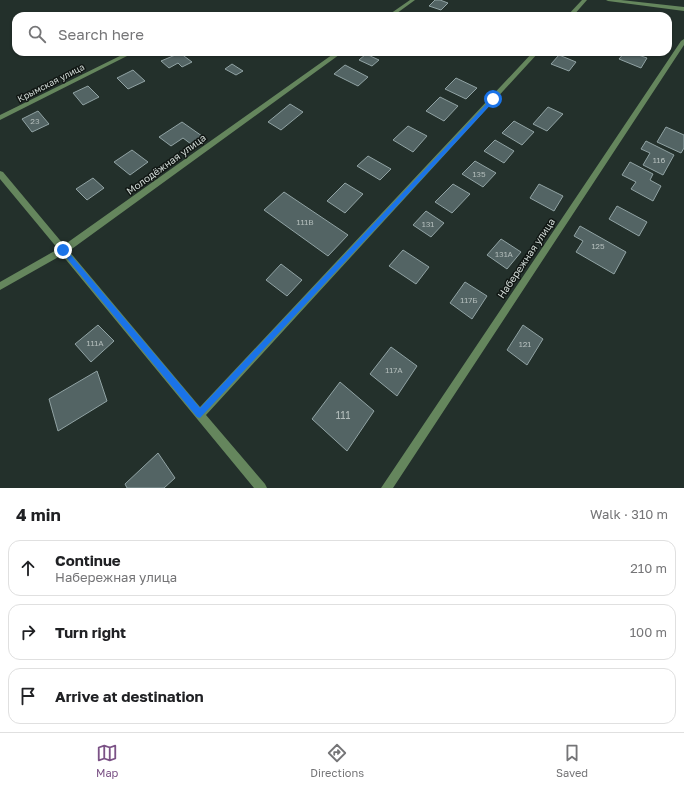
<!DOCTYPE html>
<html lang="en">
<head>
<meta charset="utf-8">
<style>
	body { margin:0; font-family:"Golos Text",sans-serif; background:#f6f6f6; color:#202124 }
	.stop { position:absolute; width:12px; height:12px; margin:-9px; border:3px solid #1a73e8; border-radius:50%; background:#fff }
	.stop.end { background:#1a73e8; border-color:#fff; box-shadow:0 1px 4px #0008 }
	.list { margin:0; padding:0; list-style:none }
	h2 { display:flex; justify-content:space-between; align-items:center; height:52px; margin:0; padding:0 16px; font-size:17px }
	h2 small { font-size:13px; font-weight:400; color:#757577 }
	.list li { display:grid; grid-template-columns:26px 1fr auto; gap:12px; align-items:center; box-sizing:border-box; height:56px; margin:0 8px 8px; padding:0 8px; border:1px solid #e0e0e0; border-radius:12px }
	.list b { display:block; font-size:15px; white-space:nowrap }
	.list p { margin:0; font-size:13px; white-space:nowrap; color:#757577 }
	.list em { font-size:13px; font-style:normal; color:#757577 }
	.icon { flex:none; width:22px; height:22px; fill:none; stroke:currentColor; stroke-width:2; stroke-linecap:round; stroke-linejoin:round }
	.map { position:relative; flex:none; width:684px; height:488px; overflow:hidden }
	.search { position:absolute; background:#fff; box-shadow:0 1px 3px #0004; left:12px; right:12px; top:12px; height:44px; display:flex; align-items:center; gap:10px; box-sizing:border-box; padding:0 14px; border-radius:12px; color:#757577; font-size:15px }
	.sheet { height:244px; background:#fff }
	nav { display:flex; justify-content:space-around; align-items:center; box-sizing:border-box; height:56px; border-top:1px solid #e0e0e0; background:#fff; font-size:11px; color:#757577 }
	nav a { display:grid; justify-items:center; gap:2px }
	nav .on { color:#7b5286 }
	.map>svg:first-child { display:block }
	.building { fill:#536464; stroke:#91a3a4 }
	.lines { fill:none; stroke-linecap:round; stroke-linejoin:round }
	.street { fill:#65865d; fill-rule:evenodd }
	.route { fill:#1a73e8 }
	.labels { text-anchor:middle; stroke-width:3; stroke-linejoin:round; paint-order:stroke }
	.number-label { font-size:8px; fill:#b2bcba }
	.far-street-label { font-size:9px; fill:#d1dad6; stroke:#111714 }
	.street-label { font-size:10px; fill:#d1dad6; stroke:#111714 }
	.near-number-label { font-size:10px; fill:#b2bcba }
</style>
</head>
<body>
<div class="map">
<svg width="684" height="488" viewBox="0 0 684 488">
	<rect width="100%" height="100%" fill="#23302b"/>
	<path class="building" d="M435,0H440L448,3L441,10L429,6Z
		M625,52H630L647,58L641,68L619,59Z
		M180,53L192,62L182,67L178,63L169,68L161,61Z
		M366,54L379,60L372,66L359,60Z
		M559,55L576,62L569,71L551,64Z
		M232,64L243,71L236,75L225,69Z
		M345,65L368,77L358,86L334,74Z
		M133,70L145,81L128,89L117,78Z
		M456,78L477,88L466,99L445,89Z
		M88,86L99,97L83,105L73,93Z
		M440,97L458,106L444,121L426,111Z
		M290,104L303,112L281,130L268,122Z
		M548,107L563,114L547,131L533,124Z
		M38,111L49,124L32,132L22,119Z
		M514,121L534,132L522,145L502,133Z
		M182,122L202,136L191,144L183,138L171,146L159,137Z
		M408,126L427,136L413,152L393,140Z
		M666,127L684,135V148L681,153L657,142Z
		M495,140L514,151L504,163L484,151Z
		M646,141L674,155L663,175L643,165L650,153L641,149Z
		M132,150L148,162L130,175L114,162Z
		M368,156L391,169L380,180L357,166Z
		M475,161L496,173L483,187L462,174Z
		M630,162L653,174L650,180L661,186L653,201L631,189L636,182L622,175Z
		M93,178L104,188L87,200L76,189Z
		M345,183L363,194L345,213L327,201Z
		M453,184L470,194L452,213L435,202Z
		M539,184L563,196L554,211L530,198Z
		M284,192L348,235L328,256L264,210Z
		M617,206L647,222L639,236L609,219Z
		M426,211L444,223L431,237L413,225Z
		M580,226L626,252L614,274L576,252L583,241L574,236Z
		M501,239L521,252L507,269L487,255Z
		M403,250L429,267L416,284L389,266Z
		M281,264L302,280L287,296L266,280Z
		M465,282L487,296L472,319L450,303Z
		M98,325L114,341L91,362L75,344Z
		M523,325L543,339L527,365L507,350Z
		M391,347L417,366L397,396L370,374Z
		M97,371L107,401L58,431L49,399Z
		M340,382L374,411L347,451L312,419Z
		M158,453L175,478L164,488H127L125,484Z"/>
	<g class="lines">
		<path class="street" d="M410,0H415L393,16H387Z
			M582,0H587L573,16H567Z
			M606,0H621L684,7V11L608,1Z
			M684,39V45L393,488H381L681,41Z
			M128,52H135L0,120V115Z
			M336,52H343L69,251L200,407L533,52H539L206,415L265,484L267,488H254L62,255L0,290V282L58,249L0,179V171L3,172L64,245Z"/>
	</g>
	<path class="route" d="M493,97L495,100L200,418L197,417L60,250L63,247L65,248L200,408Z"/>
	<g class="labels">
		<g class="number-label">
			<text x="35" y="124">23</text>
			<text x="659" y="163">116</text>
			<text x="479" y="177">135</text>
			<text x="305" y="225">111В</text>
			<text x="428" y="227">131</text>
			<text x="598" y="249">125</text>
			<text x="504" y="257">131А</text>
			<text x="469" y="303">117Б</text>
			<text x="95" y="346">111А</text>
			<text x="525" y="347">121</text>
			<text x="394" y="373">117А</text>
		</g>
		<g class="far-street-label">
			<text transform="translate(51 83) rotate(-27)" y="3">Крымская улица</text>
		</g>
		<g class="street-label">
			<text transform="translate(166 164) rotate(-36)" y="4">Молодёжная улица</text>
			<text transform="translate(526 258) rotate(-56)" y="4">Набережная улица</text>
		</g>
		<g class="near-number-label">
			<text x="343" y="419">111</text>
		</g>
	</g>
</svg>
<div class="stop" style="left:493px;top:99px"></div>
<div class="stop end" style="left:63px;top:250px"></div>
<div class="search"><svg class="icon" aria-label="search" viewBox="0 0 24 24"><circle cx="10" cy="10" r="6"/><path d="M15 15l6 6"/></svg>Search here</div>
</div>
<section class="sheet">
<h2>4 min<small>Walk · 310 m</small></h2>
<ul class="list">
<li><svg class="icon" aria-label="ahead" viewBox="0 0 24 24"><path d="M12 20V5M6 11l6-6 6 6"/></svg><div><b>Continue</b><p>Набережная улица</p></div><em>210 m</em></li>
<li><svg class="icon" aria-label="right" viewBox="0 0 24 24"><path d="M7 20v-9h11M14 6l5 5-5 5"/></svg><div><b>Turn right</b></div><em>100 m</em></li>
<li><svg class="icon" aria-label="arrive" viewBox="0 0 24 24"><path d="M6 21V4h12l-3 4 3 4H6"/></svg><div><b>Arrive at destination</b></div></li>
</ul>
</section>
<nav>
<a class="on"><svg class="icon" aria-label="map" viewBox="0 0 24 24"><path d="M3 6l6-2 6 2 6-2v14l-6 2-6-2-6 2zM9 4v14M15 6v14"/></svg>Map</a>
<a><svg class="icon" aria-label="directions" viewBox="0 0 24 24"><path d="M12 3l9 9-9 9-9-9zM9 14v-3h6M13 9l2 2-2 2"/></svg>Directions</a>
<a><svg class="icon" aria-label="saved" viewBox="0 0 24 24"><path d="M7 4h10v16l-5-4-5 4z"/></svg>Saved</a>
</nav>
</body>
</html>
